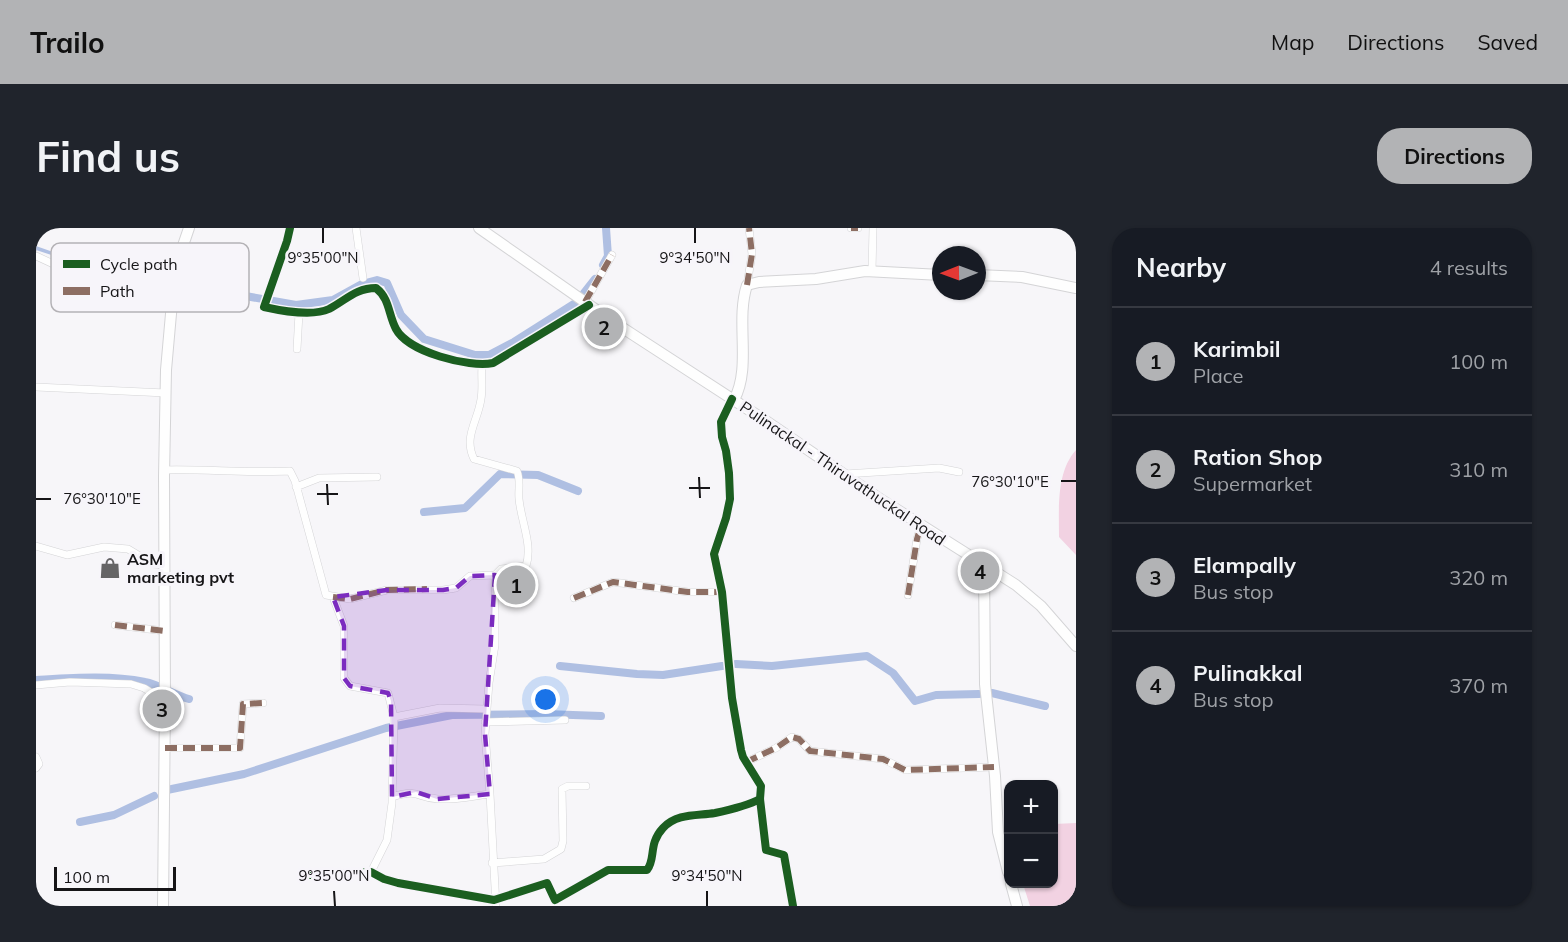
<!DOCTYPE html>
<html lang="en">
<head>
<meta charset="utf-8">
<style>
	body { margin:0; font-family:Mulish,sans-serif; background:#20242c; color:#f1f3f6 }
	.controls { position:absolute; right:18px; bottom:18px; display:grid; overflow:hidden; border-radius:12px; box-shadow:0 2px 4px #0004 }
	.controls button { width:54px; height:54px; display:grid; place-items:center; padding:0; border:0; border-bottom:2px solid #363941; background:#171b24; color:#f1f3f6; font:30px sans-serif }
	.compass { position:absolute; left:896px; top:18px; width:54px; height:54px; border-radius:50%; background:#171b24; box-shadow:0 2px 4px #0004; rotate:269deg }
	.scale { position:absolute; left:18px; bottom:15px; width:122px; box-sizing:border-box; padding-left:6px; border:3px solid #161517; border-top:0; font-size:16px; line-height:21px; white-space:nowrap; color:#161517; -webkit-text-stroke:4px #f7f5fa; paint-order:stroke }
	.you { position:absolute; left:510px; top:472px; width:21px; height:21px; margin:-15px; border:4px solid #fff; border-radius:50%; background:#1a73e8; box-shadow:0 0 0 9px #1a73e833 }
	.badge { display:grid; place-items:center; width:39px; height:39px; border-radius:50%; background:#b2b3b5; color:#111; font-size:20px; font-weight:700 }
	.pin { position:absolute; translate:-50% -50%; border:3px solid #fff; box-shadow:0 2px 6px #0006 }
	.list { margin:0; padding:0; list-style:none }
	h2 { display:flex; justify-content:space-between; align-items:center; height:78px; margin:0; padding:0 24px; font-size:26px }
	h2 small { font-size:20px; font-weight:400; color:#9ea1a6 }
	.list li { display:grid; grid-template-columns:39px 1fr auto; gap:18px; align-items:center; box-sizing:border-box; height:108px; padding:0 24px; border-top:2px solid #363941 }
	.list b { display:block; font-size:22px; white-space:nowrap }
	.list p { margin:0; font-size:20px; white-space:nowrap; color:#9ea1a6 }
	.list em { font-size:20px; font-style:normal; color:#9ea1a6 }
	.map { position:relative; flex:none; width:1040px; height:678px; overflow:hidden; border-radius:24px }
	header { display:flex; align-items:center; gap:36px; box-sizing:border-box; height:84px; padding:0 30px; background:#b2b3b5; color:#111 }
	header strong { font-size:28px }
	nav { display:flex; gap:33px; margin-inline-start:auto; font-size:21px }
	.intro { display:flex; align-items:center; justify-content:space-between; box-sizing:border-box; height:144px; padding:0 36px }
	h1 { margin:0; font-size:42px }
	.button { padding:15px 27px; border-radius:24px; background:#b2b3b5; color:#111; font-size:21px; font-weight:700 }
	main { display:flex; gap:36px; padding:0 36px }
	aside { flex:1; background:#171b24; border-radius:24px; box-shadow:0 2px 4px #0004 }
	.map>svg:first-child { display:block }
	.green { fill:#f2d2e2 }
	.water { fill:#afbfe2 }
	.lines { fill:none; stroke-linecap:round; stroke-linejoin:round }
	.canal { stroke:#afbfe2; stroke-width:8 }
	.street-casing { stroke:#d4d4d6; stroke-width:8 }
	.secondary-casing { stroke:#d4d4d6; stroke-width:12 }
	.street { stroke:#fefefe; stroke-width:7 }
	.secondary { stroke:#fefefe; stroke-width:10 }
	.quiet { stroke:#8d6e63; stroke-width:6; stroke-dasharray:12 6; stroke-linecap:butt }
	.cycleway-casing { stroke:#f7f5fa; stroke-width:11 }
	.cycleway { stroke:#1b5e20; stroke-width:8 }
	.marked { fill:#7b2cbf; fill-opacity:0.2; stroke:#7b2cbf; stroke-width:4.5; stroke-dasharray:12 8; stroke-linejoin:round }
	.ticks { fill:none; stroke:#161517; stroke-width:2 }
	.labels { text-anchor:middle; stroke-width:6; stroke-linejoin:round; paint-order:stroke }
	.street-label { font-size:16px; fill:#161517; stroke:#f7f5fa }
	.poi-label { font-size:16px; font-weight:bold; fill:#161517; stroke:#f7f5fa; text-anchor:start }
	.key { fill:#f7f5fa; stroke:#b4b2b6; stroke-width:1.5 }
	.key-label { font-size:16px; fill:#161517 }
	.ticks-label { font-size:15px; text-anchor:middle; fill:#161517; stroke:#f7f5fa; stroke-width:6; stroke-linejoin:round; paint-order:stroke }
</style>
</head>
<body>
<header>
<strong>Trailo</strong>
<nav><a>Map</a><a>Directions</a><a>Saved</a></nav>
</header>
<div class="intro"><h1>Find us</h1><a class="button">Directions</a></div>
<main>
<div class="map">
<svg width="1040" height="678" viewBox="0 0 1040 678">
	<rect width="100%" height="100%" fill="#f7f6f9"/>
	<path class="green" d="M1040,222V327L1023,309C1023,281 1020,244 1040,222Z
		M1040,595V678H994L987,656H1017L1018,596Z"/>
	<path class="water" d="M0,18L142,68L0,22Z"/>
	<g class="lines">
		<path class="canal" d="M567,37L572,28L570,0
			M83,49L142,68L181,63L260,77L297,72L326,56L341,52L351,55L365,87L388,111L439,127H453L478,114L538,76
			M548,65L559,51
			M388,284L429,280L464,246L502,247L542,263
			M700,436L736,438L831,428L857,445L879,473L900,467L943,466
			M524,438L601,446L627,447L686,438
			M0,452C36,450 74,447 109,454C122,456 139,467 153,471
			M956,465L1009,478
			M131,562L208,546L350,500L416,487L509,486L565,488
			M44,594L78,587L118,568"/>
		<defs>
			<path id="street" d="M254,0L251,13L228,79C246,83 276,89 293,81C310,72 320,60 340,60C354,71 352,86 360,101C372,124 433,140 457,135L553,77
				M320,0L327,50
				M815,0H822
				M0,28L54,53L135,75
				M836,43L837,0
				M711,57L716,26L713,0
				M549,74L576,27
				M261,121L263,85
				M446,137C445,148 447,160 445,171C442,193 427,209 438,231L481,243C485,253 482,261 483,271C485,293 497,317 490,338L465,341L459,347
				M0,159L130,165
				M696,171L685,194L686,209L690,223L693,245L694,271L690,290L678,326L686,364L696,470L705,522L707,529L725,558L724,571L730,622L748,627L757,678
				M128,242C170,241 212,245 254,243L259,253L290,367L314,371L351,362H407L420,360L434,348L459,347
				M809,246L903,240L923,244
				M260,259L283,250L341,249
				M0,318L31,327L68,319L92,321L117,336L128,337
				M459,347V417L453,455L449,506L454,566L460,678
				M872,367L881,311L885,297
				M297,369L308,398V450L314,458L352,465L358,489L356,575L351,612L335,644
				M538,370L577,354L652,364H686
				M79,397L129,403
				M0,457L34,454L95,456L108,460L129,473
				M358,489L404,480L450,481
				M449,494L529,492
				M129,520H204L207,476L227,475
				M0,529L3,536L0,540
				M710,534L740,520L756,509L763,511L774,523L847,531L869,542L958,539
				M356,569C383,560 381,570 402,571C419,572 437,568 454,566
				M456,635L508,631L525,621L527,613L526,561L532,558H550
				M274,647L335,644L348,651L362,655L458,672L511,655L519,672L572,642H611C620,631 612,616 627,600C641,585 661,588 679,585C693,582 711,578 724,571"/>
			<path id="secondary" d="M443,0L579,95L727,191L841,269L980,357L1005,378L1040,418
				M941,47L986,49L1040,60
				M698,172C716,138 699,94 711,57L723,54L780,51L829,43L905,47
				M948,337L949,456L959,548L962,604L972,644
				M975,656L981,678
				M127,678L129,473L128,248L130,142L139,41L153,0"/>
		</defs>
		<use href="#street" class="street-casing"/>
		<use href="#secondary" class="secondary-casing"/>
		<use href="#street" class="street"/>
		<use href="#secondary" class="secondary"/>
		<path class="quiet" d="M815,0H822
			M711,57L716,26L713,0
			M549,74L576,27
			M872,367L881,311L885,297
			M297,369L314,371L351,362L391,361
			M538,370L577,354L652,364H686
			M79,397L129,403
			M129,520H204L207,476L227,475
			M710,534L740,520L756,509L763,511L774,523L847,531L869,542L958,539"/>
		<defs>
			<path id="cycleway" d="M254,0L251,13L228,79C246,83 276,89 293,81C310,72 320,60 340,60C354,71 352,86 360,101C372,124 433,140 457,135L553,77
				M696,171L685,194L686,209L690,223L693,245L694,271L690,290L678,326L686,364L696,470L705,522L707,529L725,558L724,571L730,622L748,627L757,678
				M274,647L335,644L348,651L362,655L458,672L511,655L519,672L572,642H611C620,631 612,616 627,600C641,585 661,588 679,585C693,582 711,578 724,571"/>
		</defs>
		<use href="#cycleway" class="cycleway-casing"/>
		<use href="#cycleway" class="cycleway"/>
	</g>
	<path class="marked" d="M459,347L449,506L454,566L401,571L380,564L356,569L355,473L352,465L314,458L308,450V398L297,369L351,362H407L420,360L434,348Z"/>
	<path class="ticks" d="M287,0V15M659,0V15M663,249L664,270M1025,253H1040M291,256L292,277M653,260H674M281,266H302M0,271H15M298,663L299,678M671,663V678"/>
	<defs>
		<symbol id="shop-bare" viewBox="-9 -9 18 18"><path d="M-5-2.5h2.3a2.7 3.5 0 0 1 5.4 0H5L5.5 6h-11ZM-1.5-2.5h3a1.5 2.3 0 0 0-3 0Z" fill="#656466" stroke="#f7f5fa" stroke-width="2.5" paint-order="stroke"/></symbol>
	</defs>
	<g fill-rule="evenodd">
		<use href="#shop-bare" x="59" y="325" width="30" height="30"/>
	</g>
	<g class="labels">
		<g class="street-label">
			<text transform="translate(807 245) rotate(34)" y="6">Pulinackal - Thiruvathuckal Road</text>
		</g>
		<g class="poi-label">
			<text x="91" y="337">ASM<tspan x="91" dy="18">marketing pvt</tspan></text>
		</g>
	</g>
	<rect x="15" y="15" width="198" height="69" rx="9" class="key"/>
	<rect x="27" y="32" width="27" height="8" fill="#1b5e20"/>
	<rect x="27" y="59" width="27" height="8" fill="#8d6e63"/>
	<g class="key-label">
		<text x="64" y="42">Cycle path</text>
		<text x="64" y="69">Path</text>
	</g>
	<g class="ticks-label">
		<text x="287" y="35">9°35'00"N</text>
		<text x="659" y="35">9°34'50"N</text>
		<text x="974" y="259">76°30'10"E</text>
		<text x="66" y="276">76°30'10"E</text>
		<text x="298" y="653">9°35'00"N</text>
		<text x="671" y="653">9°34'50"N</text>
	</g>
</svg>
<div class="controls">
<button>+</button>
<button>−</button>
</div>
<svg class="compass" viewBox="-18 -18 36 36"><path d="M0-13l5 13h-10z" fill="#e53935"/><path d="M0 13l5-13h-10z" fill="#9ea1a6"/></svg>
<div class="scale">100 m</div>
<div class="you"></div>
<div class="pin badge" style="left:480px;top:357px">1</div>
<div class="pin badge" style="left:568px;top:99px">2</div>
<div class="pin badge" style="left:126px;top:481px">3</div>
<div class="pin badge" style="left:944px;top:343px">4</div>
</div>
<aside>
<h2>Nearby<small>4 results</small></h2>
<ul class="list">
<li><span class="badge">1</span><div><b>Karimbil</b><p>Place</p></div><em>100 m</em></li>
<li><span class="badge">2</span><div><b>Ration Shop</b><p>Supermarket</p></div><em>310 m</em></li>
<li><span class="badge">3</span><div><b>Elampally</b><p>Bus stop</p></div><em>320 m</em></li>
<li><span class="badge">4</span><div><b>Pulinakkal</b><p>Bus stop</p></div><em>370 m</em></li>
</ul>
</aside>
</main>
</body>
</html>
